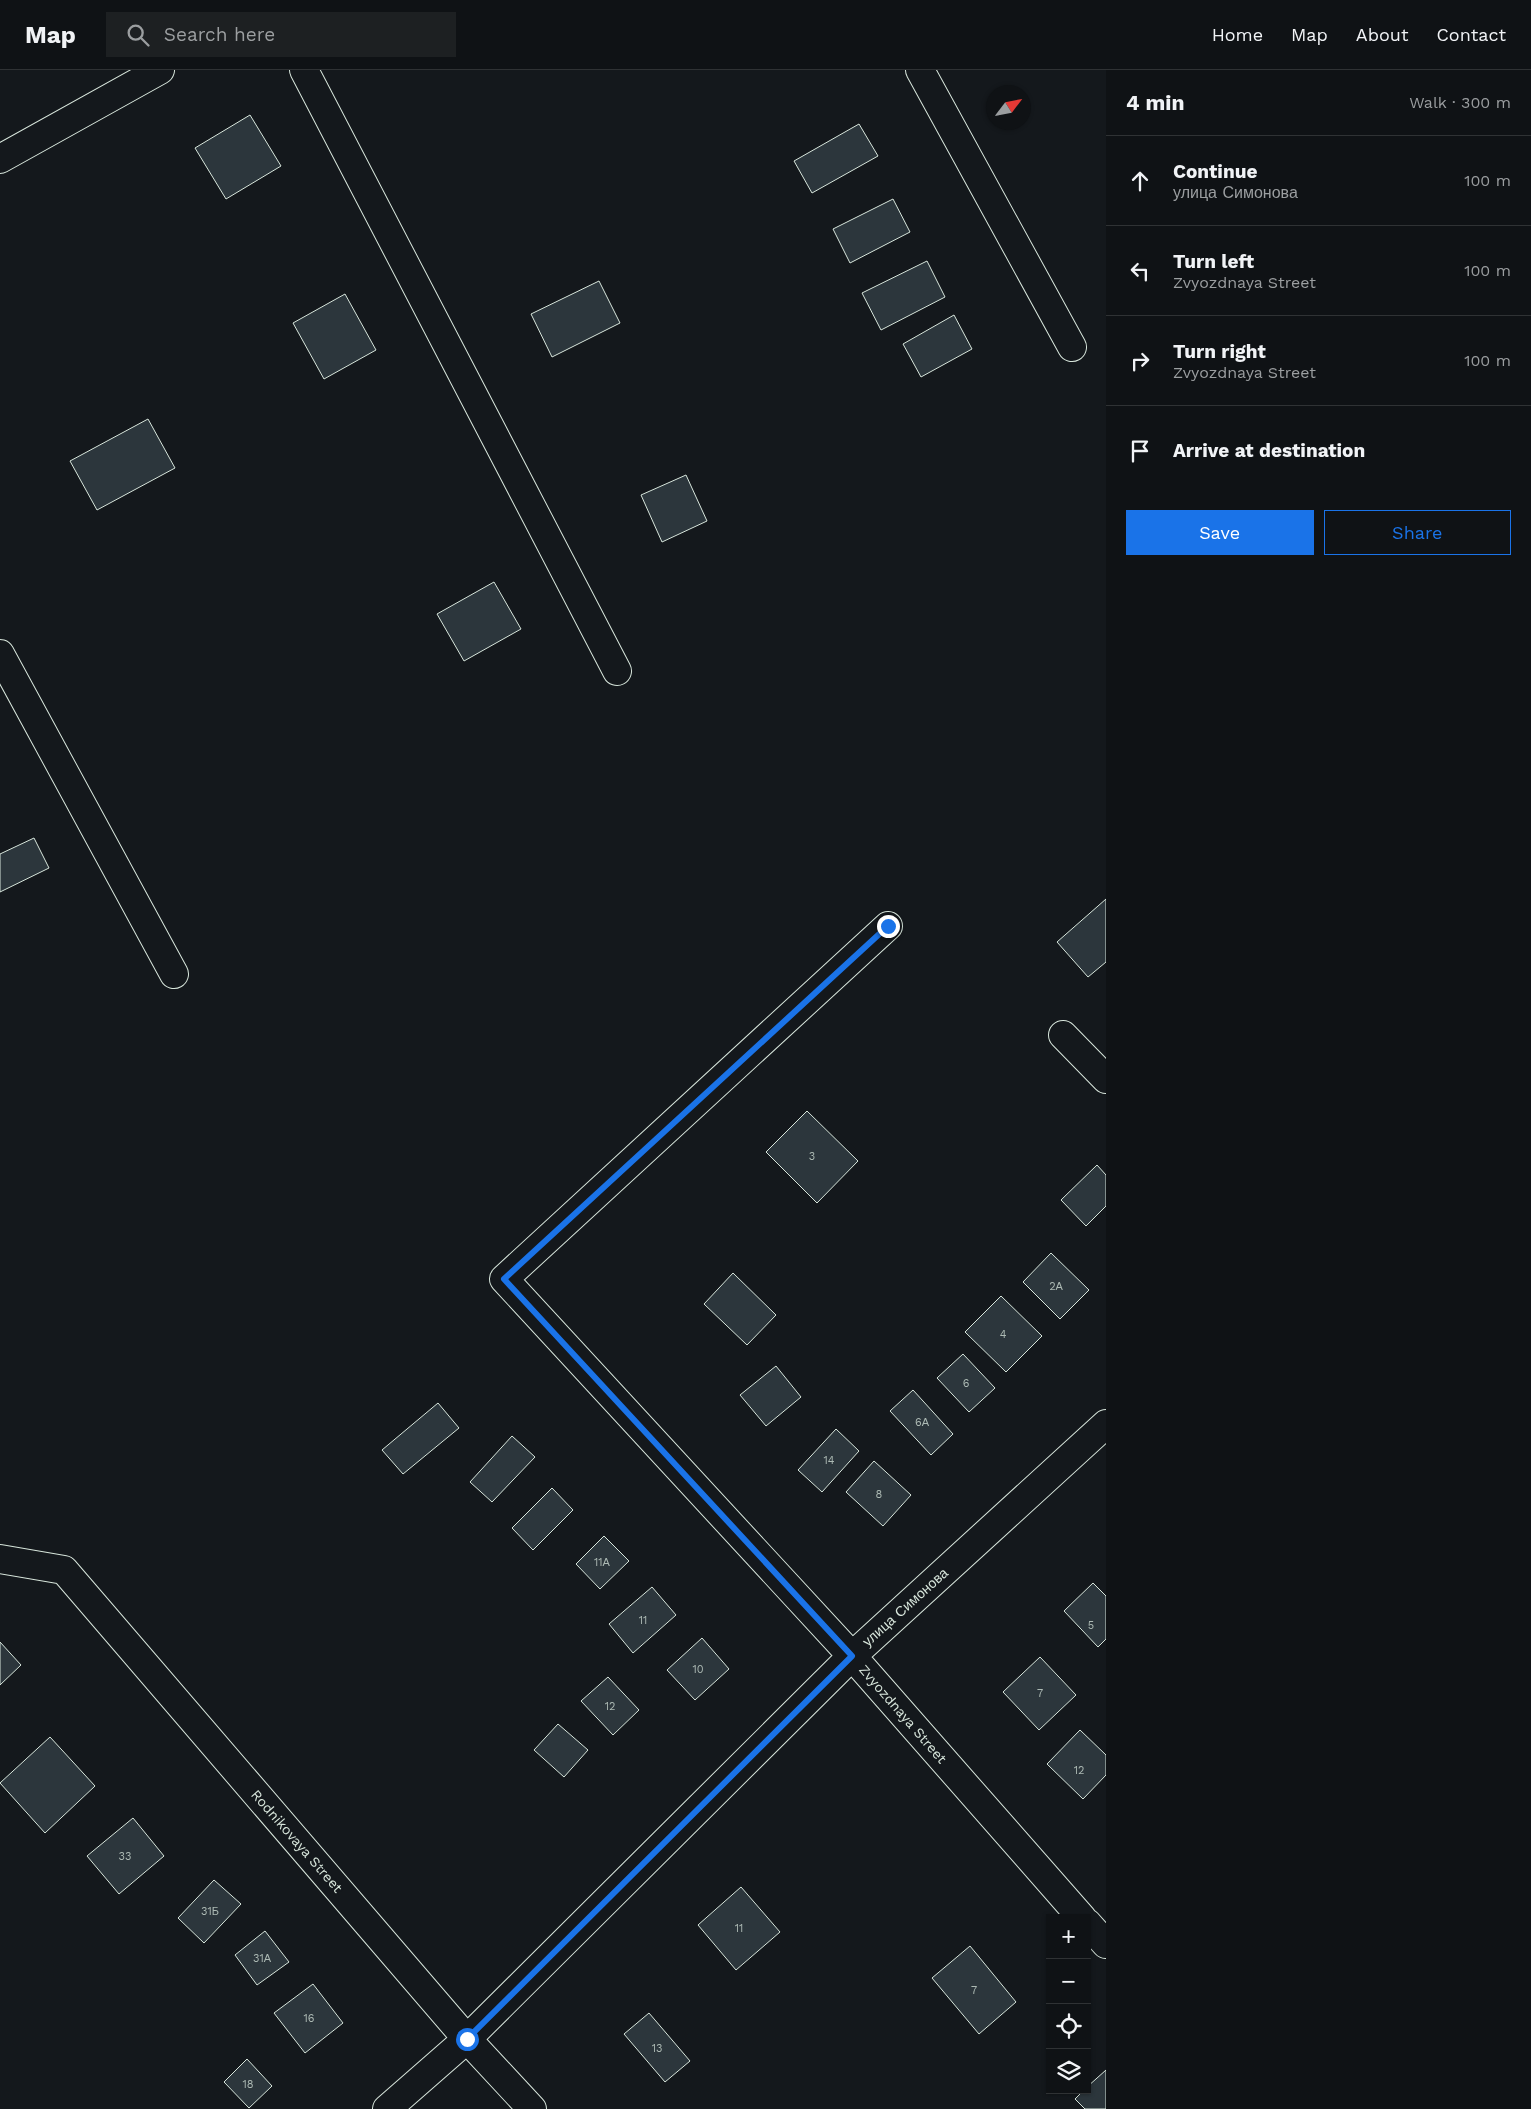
<!DOCTYPE html>
<html lang="en">
<head>
<meta charset="utf-8">
<style>
	body { margin:0; font-family:"Work Sans",sans-serif; background:#1d2022; color:#f1f3f6 }
	.controls { position:absolute; right:15px; bottom:15px; display:grid; overflow:hidden; border-radius:0px; box-shadow:0 1px 4px #0004 }
	.controls button { width:45px; height:45px; display:grid; place-items:center; padding:0; border:0; border-bottom:1px solid #2f3234; background:#0f1215; color:#f1f3f6; font:25px sans-serif }
	.compass { position:absolute; left:986px; top:15px; width:45px; height:45px; border-radius:50%; background:#0f1215; box-shadow:0 1px 4px #0004; rotate:58deg }
	.stop { position:absolute; width:15px; height:15px; margin:-11px; border:4px solid #1a73e8; border-radius:50%; background:#fff }
	.stop.end { background:#1a73e8; border-color:#fff; box-shadow:0 1px 5px #0008 }
	.list { margin:0; padding:0; list-style:none }
	h2 { display:flex; justify-content:space-between; align-items:center; height:65px; margin:0; padding:0 20px; font-size:21px }
	h2 small { font-size:16px; font-weight:400; color:#9b9ea0 }
	.list li { display:grid; grid-template-columns:32px 1fr auto; gap:15px; align-items:center; box-sizing:border-box; height:90px; padding:0 20px; border-top:1px solid #2f3234 }
	.list b { display:block; font-size:19px; white-space:nowrap }
	.list p { margin:0; font-size:16px; white-space:nowrap; color:#9b9ea0 }
	.list em { font-size:16px; font-style:normal; color:#9b9ea0 }
	.actions { display:flex; gap:10px; padding:15px 20px }
	.actions a { flex:1; padding:11px 0; border:1px solid #1a73e8; border-radius:0px; text-align:center; font-size:18px; color:#1a73e8 }
	.actions .main { background:#1a73e8; color:#fff }
	.icon { flex:none; width:28px; height:28px; fill:none; stroke:currentColor; stroke-width:2; stroke-linecap:round; stroke-linejoin:round }
	.map { position:relative; flex:none; width:1106px; height:2039px; overflow:hidden }
	header { display:flex; align-items:center; gap:30px; box-sizing:border-box; height:70px; padding:0 25px; background:#0f1215; border-bottom:1px solid #2f3234 }
	header strong { font-size:24px }
	nav { display:flex; gap:28px; margin-inline-start:auto; font-size:18px }
	.search { width:350px; height:45px; background:#1d2022; display:flex; align-items:center; gap:12px; box-sizing:border-box; padding:0 18px; border-radius:0px; color:#9b9ea0; font-size:19px }
	main { display:flex }
	aside { flex:1; background:#0f1215 }
	.map>svg:first-child { display:block }
	.building { fill:#2c363c; stroke:#d8e6dc }
	.lines { fill:none; stroke-linecap:round; stroke-linejoin:round }
	.street-casing { stroke:#d8e6dc; stroke-width:30 }
	.street { stroke:#14181c; stroke-width:28 }
	.route { stroke:#1a73e8; stroke-width:6 }
	.labels { text-anchor:middle; stroke-width:4; stroke-linejoin:round; paint-order:stroke }
	.number-label { font-size:11px; fill:#adbab4 }
	.street-label { font-size:14px; fill:#d8e6dc; stroke:#14181c }
</style>
</head>
<body>
<header>
<strong>Map</strong>
<div class="search"><svg class="icon" aria-label="search" viewBox="0 0 24 24"><circle cx="10" cy="10" r="6"/><path d="M15 15l6 6"/></svg>Search here</div>
<nav><a>Home</a><a>Map</a><a>About</a><a>Contact</a></nav>
</header>
<main>
<div class="map">
<svg width="1106" height="2039" viewBox="0 0 1106 2039">
	<rect width="100%" height="100%" fill="#14181c"/>
	<path class="building" d="M250,45L281,96L226,129L195,78Z
		M859,54L878,86L812,123L794,91Z
		M893,129L910,162L850,193L833,159Z
		M927,191L945,227L881,260L862,223Z
		M599,211L620,253L552,287L531,244Z
		M345,224L376,280L324,309L293,253Z
		M954,245L972,279L921,307L903,274Z
		M148,349L175,398L97,440L70,391Z
		M686,405L707,451L662,472L641,425Z
		M494,512L521,559L464,591L437,544Z
		M34,768L49,798L0,822V784Z
		M1106,829V892L1088,907L1057,872Z
		M807,1041L858,1091L817,1133L766,1082Z
		M1097,1095L1106,1105V1136L1086,1156L1061,1130Z
		M1051,1183L1089,1220L1060,1249L1023,1212Z
		M733,1203L776,1245L747,1275L704,1234Z
		M1001,1226L1042,1266L1006,1302L965,1262Z
		M963,1284L995,1318L969,1342L937,1308Z
		M776,1296L801,1327L766,1356L740,1325Z
		M913,1320L953,1364L931,1385L890,1341Z
		M438,1333L459,1358L403,1404L382,1380Z
		M836,1359L859,1381L822,1422L798,1400Z
		M512,1366L535,1387L492,1432L470,1412Z
		M874,1391L911,1425L883,1456L846,1422Z
		M552,1418L573,1440L533,1480L512,1458Z
		M604,1466L629,1491L600,1519L576,1494Z
		M1093,1513L1106,1526V1569L1098,1577L1064,1541Z
		M652,1517L676,1545L633,1583L609,1554Z
		M702,1568L729,1599L695,1630L667,1600Z
		M0,1572L21,1595L0,1615Z
		M1040,1587L1076,1625L1039,1660L1003,1622Z
		M608,1607L639,1640L613,1665L581,1631Z
		M558,1654L588,1680L564,1707L534,1680Z
		M1080,1660L1106,1685V1705L1083,1729L1047,1694Z
		M50,1667L95,1716L45,1763L0,1713Z
		M133,1748L164,1786L119,1824L87,1786Z
		M214,1810L241,1834L204,1873L178,1848Z
		M741,1817L780,1862L736,1900L698,1855Z
		M265,1861L289,1892L257,1915L235,1885Z
		M970,1876L1016,1932L979,1964L932,1908Z
		M313,1914L343,1953L305,1983L274,1943Z
		M649,1943L690,1991L665,2012L624,1964Z
		M247,1989L272,2016L249,2038L224,2012Z
		M1106,2000V2039H1085L1075,2029L1084,2020H1087V2017Z"/>
	<g class="lines">
		<defs>
			<path id="street" d="M304,0L617,601
				M920,0L1072,277
				M0,89L160,0
				M0,584L174,904
				M888,856L504,1209L852,1586L1082,1848
				M1063,965L1106,1009
				M0,1489L64,1500L467,1969L532,2039
				M1087,1853L1106,1874
				M387,2039L467,1969L852,1586L1106,1354"/>
		</defs>
		<use href="#street" class="street-casing"/>
		<use href="#street" class="street"/>
	</g>
	<g class="lines">
		<path class="route" d="M467,1969L852,1586L504,1209L888,856"/>
	</g>
	<g class="labels">
		<g class="number-label">
			<text x="812" y="1090">3</text>
			<text x="1056" y="1220">2А</text>
			<text x="1003" y="1268">4</text>
			<text x="966" y="1317">6</text>
			<text x="922" y="1356">6А</text>
			<text x="829" y="1394">14</text>
			<text x="879" y="1428">8</text>
			<text x="602" y="1496">11А</text>
			<text x="643" y="1554">11</text>
			<text x="1091" y="1559">5</text>
			<text x="698" y="1603">10</text>
			<text x="1040" y="1627">7</text>
			<text x="610" y="1640">12</text>
			<text x="1079" y="1704">12</text>
			<text x="125" y="1790">33</text>
			<text x="210" y="1845">31Б</text>
			<text x="739" y="1862">11</text>
			<text x="262" y="1892">31А</text>
			<text x="974" y="1924">7</text>
			<text x="309" y="1952">16</text>
			<text x="657" y="1982">13</text>
			<text x="248" y="2018">18</text>
		</g>
		<g class="street-label">
			<text transform="translate(905 1537) rotate(-42)" y="5">улица Симонова</text>
			<text transform="translate(903 1644) rotate(49)" y="5">Zvyozdnaya Street</text>
			<text transform="translate(297 1771) rotate(49)" y="5">Rodnikovaya Street</text>
		</g>
	</g>
</svg>
<div class="controls">
<button>+</button>
<button>−</button>
<button><svg class="icon" aria-label="locate" viewBox="0 0 24 24"><circle cx="12" cy="12" r="6"/><path d="M12 2v4M12 18v4M2 12h4M18 12h4"/></svg></button>
<button><svg class="icon" aria-label="layers" viewBox="0 0 24 24"><path d="M12 4l9 5-9 5-9-5zM3 14l9 5 9-5"/></svg></button>
</div>
<svg class="compass" viewBox="-18 -18 36 36"><path d="M0-13l5 13h-10z" fill="#e53935"/><path d="M0 13l5-13h-10z" fill="#9b9ea0"/></svg>
<div class="stop" style="left:467px;top:1969px"></div>
<div class="stop end" style="left:888px;top:856px"></div>
</div>
<aside>
<h2>4 min<small>Walk · 300 m</small></h2>
<ul class="list">
<li><svg class="icon" aria-label="ahead" viewBox="0 0 24 24"><path d="M12 20V5M6 11l6-6 6 6"/></svg><div><b>Continue</b><p>улица Симонова</p></div><em>100 m</em></li>
<li><svg class="icon" aria-label="left" viewBox="0 0 24 24"><path d="M17 20v-9H6M10 6l-5 5 5 5"/></svg><div><b>Turn left</b><p>Zvyozdnaya Street</p></div><em>100 m</em></li>
<li><svg class="icon" aria-label="right" viewBox="0 0 24 24"><path d="M7 20v-9h11M14 6l5 5-5 5"/></svg><div><b>Turn right</b><p>Zvyozdnaya Street</p></div><em>100 m</em></li>
<li><svg class="icon" aria-label="arrive" viewBox="0 0 24 24"><path d="M6 21V4h12l-3 4 3 4H6"/></svg><div><b>Arrive at destination</b></div></li>
</ul>
<div class="actions"><a class="main">Save</a><a>Share</a></div>
</aside>
</main>
</body>
</html>
